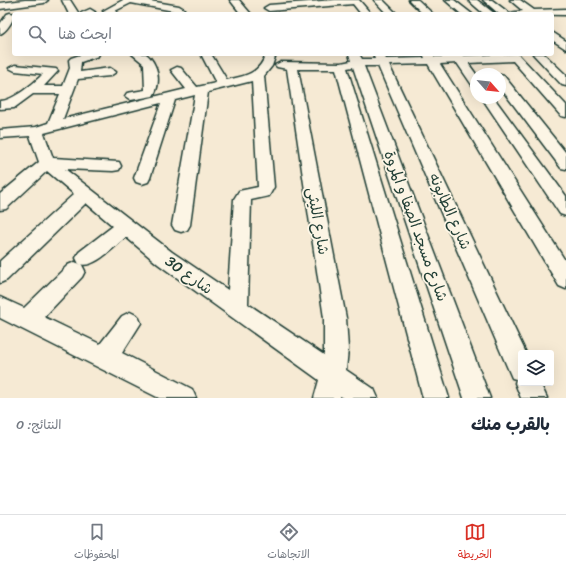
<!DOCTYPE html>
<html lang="ar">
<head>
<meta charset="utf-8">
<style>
	body { margin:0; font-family:Sriracha,"Playpen Sans Arabic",sans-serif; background:#f6f6f7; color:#1f2937; direction:rtl }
	.controls { position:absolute; right:12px; bottom:12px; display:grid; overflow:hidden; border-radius:4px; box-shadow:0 4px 16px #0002 }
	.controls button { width:36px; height:36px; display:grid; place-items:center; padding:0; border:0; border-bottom:1px solid #e0e1e3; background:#fff; color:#1f2937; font:20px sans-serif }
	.compass { position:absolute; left:470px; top:68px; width:36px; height:36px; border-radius:50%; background:#fff; box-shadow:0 4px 16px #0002; rotate:117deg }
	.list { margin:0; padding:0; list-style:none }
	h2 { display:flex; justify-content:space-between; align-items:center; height:52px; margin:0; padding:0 16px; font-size:17px }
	h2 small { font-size:13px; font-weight:400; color:#747a83 }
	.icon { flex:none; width:22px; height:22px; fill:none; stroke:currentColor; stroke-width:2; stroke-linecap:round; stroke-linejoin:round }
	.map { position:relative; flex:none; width:566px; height:398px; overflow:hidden; direction:ltr }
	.search { position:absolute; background:#fff; box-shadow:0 4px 16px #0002; left:12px; right:12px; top:12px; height:44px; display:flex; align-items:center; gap:10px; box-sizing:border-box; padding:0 14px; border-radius:4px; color:#747a83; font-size:15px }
	.sheet { height:116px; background:#fff }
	nav { display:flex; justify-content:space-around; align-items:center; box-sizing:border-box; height:56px; border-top:1px solid #e0e1e3; background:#fff; font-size:11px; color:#747a83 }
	nav a { display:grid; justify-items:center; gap:2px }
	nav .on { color:#d93025 }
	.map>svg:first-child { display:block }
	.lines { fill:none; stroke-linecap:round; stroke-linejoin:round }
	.street-casing { stroke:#1f3d34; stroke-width:3 }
	.street { fill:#fcf5e5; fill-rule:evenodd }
	.labels { text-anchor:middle; stroke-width:3.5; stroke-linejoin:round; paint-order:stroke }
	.street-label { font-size:15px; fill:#1f3d34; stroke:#fcf5e5 }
</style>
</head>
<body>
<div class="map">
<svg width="566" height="398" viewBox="0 0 566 398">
	<rect width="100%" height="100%" fill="#f6ead4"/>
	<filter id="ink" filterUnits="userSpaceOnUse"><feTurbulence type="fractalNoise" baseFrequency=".025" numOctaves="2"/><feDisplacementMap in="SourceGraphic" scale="8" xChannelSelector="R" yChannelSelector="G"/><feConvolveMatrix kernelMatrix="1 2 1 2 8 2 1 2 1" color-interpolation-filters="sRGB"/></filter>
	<g filter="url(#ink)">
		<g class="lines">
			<defs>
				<path id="street" d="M25,0H48L44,3L0,9V3Z
					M62,0H70L79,14H69Z
					M123,0H144L179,6L184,9L179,12L131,3L115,11L119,14H107L103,11Z
					M230,0H239L251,14H241Z
					M335,0H359L371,14H361L353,4L269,11L264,8L269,5Z
					M374,0H383L397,14H387Z
					M409,0H418L433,14H423Z
					M445,0H454L472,14H461Z
					M468,0H477L495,14H484Z
					M483,0H492L509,13L523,11L510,0H520L534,10L566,9V15L499,14Z
					M90,9L95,12L93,14H79Z
					M10,13L17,14H14C14,20 6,32 0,34V24L7,14Z
					M552,32L566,41V49L552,40Z
					M83,54H99L98,56L81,62L80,72L110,68L116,72L110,76L78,79L63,119L186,89L171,70L177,67L181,68L197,87L216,83L201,54H211L227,80C246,76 259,74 266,54H276L272,66L264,76L274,187L269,196L251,200L248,304L324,355V318L287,69L277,67L275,65L281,62L341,63L351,61L349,54H359L362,59H375L373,54H383L386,59L425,58L423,54H433L435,57H452L451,54H462L463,56L518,54L566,105V117L561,116L513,61L468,63L476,74V86L472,85L457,63L440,64L566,262V289L559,286L428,64L389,65L526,353H521V383H540L547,398H521L515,383L516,379L512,378L378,66H364L490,398H464L353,67L347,68L449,398H423L336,69H298L346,318L348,349L346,370L374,389L378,398H344L340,396V398H314L319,380L158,264L126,237C113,247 95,269 79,264L76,258L79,252L113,226L86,203L7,280L0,283V261L74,194L47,171L6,209L0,210V194L39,162L30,136L0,138V130L36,127L48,123L60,94H33L14,108L0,109V101C13,101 34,83 43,74L15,71L9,68L15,65L56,69L58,71L44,86H63L70,68L69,60L71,58ZM252,81L258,187L239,191L234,199L228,290L172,252L65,169L113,171L119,170L121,166L119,162L53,158L44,133L161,103L134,178L136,182L142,184L148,182L150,178L175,100L195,95L172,225L175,230L181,232L187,230L190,225L208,92Z
					M132,54H146C158,63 162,83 153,96L131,100L125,96L127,93L145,90L144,64Z
					M533,54H544L566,75V86L562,85Z
					M500,75L504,76L566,153V169L561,168L500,87Z
					M482,98H494L566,196V216L560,214Z
					M75,262L82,265L85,271L82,277L44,317L100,344L122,316L130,312L138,316L141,323L122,353L192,389L196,398H159L0,318V297L24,308L68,265Z"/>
			</defs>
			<use href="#street" class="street-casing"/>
			<use href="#street" class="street"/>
		</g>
	</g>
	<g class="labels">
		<g class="street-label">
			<text transform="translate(450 211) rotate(66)" y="5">شارع الطابونه</text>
			<text transform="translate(318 221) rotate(80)" y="5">شارع الليثى</text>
			<text transform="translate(416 226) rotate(70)" y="5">شارع مسجد الصفا و المروة</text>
			<text transform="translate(189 275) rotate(36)" y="5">شارع 30</text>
		</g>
	</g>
</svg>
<div class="controls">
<button><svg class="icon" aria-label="layers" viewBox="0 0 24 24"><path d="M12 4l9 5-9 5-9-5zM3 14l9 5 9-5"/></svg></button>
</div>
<svg class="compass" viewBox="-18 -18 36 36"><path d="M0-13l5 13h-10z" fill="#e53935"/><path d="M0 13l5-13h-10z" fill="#747a83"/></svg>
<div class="search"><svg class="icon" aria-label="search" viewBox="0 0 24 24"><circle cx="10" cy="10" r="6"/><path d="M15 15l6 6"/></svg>ابحث هنا</div>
</div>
<section class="sheet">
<h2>بالقرب منك<small>النتائج: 0</small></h2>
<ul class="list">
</ul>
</section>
<nav>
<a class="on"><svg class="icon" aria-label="map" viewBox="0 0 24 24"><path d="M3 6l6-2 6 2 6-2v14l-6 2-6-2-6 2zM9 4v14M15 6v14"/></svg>الخريطة</a>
<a><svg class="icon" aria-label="directions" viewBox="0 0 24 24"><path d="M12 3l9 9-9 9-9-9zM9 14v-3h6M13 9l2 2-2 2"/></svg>الاتجاهات</a>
<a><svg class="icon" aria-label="saved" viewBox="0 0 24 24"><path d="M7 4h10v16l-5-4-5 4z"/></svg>المحفوظات</a>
</nav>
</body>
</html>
